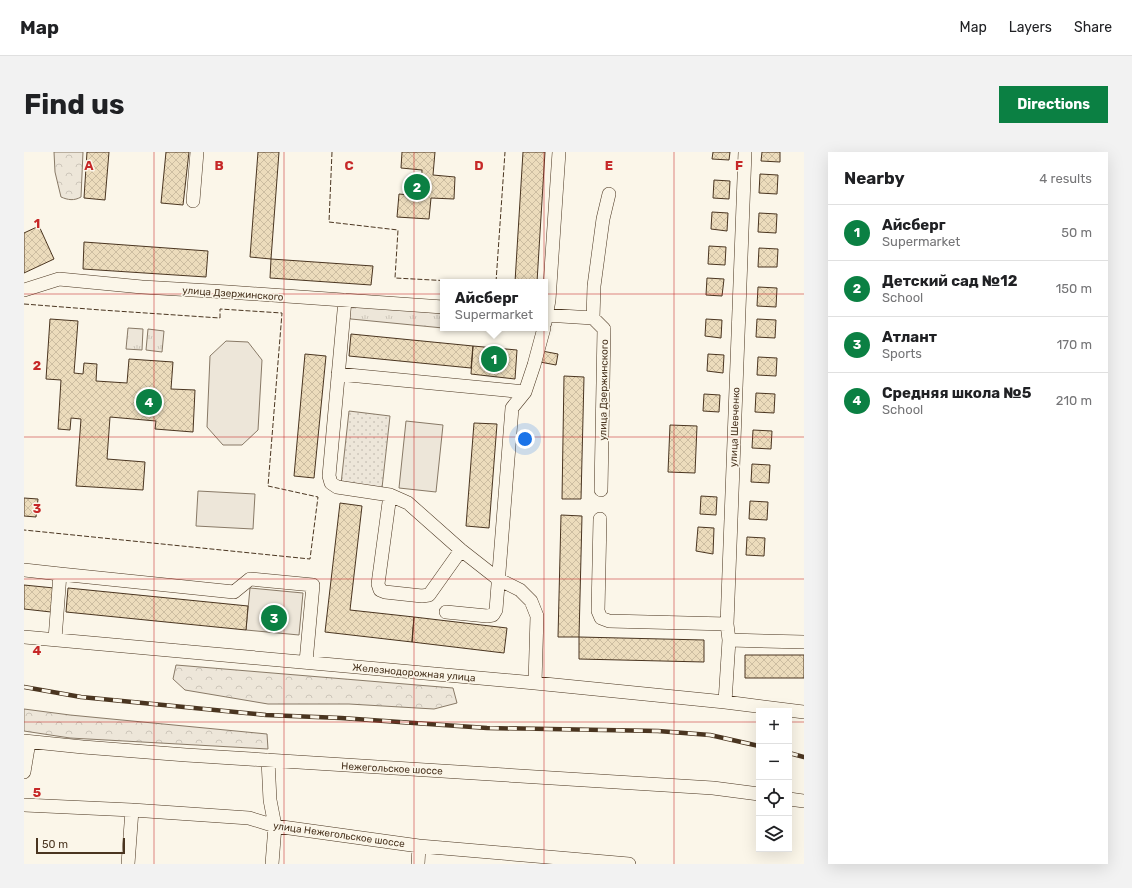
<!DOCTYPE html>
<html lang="en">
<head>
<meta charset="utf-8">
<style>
	body { margin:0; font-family:Rubik,sans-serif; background:#f2f2f2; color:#202124 }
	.controls { position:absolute; right:12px; bottom:12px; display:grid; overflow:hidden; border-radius:0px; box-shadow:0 4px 16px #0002 }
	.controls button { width:36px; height:36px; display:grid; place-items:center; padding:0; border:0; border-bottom:1px solid #e0e0e0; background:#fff; color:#202124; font:20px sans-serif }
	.scale { position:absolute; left:12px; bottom:10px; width:89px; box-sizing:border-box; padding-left:4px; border:2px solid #4a3520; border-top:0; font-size:11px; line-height:14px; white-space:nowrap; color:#4a3520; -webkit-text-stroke:3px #fbf6e9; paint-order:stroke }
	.you { position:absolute; left:501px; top:287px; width:14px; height:14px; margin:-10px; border:3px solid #fff; border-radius:50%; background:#1a73e8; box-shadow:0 0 0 6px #1a73e833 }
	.badge { display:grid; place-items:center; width:26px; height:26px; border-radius:50%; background:#0b8043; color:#fff; font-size:13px; font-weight:700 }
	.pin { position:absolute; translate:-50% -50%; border:2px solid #fff; box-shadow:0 1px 4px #0006 }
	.popup { position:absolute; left:416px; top:127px; width:108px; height:52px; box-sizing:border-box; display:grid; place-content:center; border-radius:0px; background:#fff; filter:drop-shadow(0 1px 3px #0005); font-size:13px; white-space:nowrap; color:#757577 }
	.popup b { font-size:15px; color:#202124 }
	.popup::after { content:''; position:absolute; left:50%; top:100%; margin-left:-8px; border:8px solid transparent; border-top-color:#fff }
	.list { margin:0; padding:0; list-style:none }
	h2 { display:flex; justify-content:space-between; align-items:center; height:52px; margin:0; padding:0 16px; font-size:17px }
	h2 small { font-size:13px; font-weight:400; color:#757577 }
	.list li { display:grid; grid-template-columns:26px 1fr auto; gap:12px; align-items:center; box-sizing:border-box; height:56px; padding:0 16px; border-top:1px solid #e0e0e0 }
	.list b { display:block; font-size:15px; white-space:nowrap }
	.list p { margin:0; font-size:13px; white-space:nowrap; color:#757577 }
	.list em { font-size:13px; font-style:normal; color:#757577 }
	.icon { flex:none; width:22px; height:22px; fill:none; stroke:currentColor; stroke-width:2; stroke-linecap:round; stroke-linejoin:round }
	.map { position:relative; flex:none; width:780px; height:712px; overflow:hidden; border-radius:0px }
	header { display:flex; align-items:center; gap:24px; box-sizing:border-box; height:56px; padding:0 20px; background:#fff; border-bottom:1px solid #e0e0e0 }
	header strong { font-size:19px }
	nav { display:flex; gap:22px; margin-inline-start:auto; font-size:14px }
	.intro { display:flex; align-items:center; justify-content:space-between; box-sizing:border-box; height:96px; padding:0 24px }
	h1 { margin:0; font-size:28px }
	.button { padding:10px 18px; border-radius:0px; background:#0b8043; color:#fff; font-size:14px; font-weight:700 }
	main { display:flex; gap:24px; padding:0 24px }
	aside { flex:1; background:#fff; border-radius:0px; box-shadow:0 4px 16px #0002 }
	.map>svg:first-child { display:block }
	.grass { fill:url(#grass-tufts); stroke:#887966 }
	.forest { fill:url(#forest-crowns); stroke:#887966 }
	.park { fill:url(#park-dots); stroke:#887966 }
	.garden { fill:#ede6d9; stroke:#887966 }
	.building { fill:url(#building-cross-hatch); stroke:#4a3520 }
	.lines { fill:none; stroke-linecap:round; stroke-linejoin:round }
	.minor-casing { stroke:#4a3520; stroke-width:14 }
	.minor { stroke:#fbf6e9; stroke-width:13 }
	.rail-casing { stroke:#4a3520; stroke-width:4.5 }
	.rail { stroke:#fbf6e9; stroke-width:3; stroke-dasharray:9; stroke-linecap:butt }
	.fence { stroke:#4a3520; stroke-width:1; stroke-dasharray:5 2; stroke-linecap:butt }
	.grid { fill:none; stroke:#c62828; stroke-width:1; stroke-opacity:0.55 }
	.labels { text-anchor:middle; stroke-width:3; stroke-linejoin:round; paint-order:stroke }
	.street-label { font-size:10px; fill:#4a3520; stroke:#fbf6e9 }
	.grid-label { font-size:13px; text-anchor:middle; font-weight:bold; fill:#c62828; stroke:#fbf6e9; stroke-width:3; stroke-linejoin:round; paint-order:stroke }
</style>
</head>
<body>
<header>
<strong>Map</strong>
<nav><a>Map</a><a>Layers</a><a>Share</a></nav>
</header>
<div class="intro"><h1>Find us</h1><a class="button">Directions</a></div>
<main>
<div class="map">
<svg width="780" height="712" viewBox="0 0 780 712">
	<defs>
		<pattern id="grass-tufts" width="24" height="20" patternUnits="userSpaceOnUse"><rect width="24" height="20" fill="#ede6d9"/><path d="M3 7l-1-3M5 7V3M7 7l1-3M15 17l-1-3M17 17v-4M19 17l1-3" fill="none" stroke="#cdc6ba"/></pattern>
		<pattern id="forest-crowns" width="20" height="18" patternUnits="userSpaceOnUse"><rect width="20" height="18" fill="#ede6d9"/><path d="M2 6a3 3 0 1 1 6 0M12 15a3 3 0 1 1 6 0" fill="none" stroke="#cdc6ba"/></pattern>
		<pattern id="park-dots" width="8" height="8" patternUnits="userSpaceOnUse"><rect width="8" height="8" fill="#ede6d9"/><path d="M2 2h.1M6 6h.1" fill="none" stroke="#cdc6ba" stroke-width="1.8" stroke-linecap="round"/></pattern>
		<pattern id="building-cross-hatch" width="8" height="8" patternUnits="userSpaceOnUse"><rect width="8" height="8" fill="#ecdcbc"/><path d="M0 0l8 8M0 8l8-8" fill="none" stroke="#ccbda1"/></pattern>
	</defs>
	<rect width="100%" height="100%" fill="#fbf6e9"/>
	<path class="grass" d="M329,154L419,161V176L327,167L322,165L324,158Z
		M104,176L119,177L118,198L102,197Z
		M124,177L140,179L138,200L122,198Z"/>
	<path class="forest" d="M30,0H59L57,45C50,49 44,48 37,45L31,20Z
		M152,513L429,536L433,551L410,557L325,552H244L161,538L149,527Z
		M0,557L46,563L243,582L244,597L46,586L0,579Z"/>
	<path class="park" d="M325,259L366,264L358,336L317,332Z"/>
	<path class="garden" d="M202,189L224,190L238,208L234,278L218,293H199L183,275L186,204Z
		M382,269L419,273L412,340L375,336Z
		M174,339L231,342L229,377L172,374Z
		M226,436L279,441L275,483L222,478Z"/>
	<path class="building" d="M63,0H85L81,48L60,46Z
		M142,0H165L159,53L137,51Z
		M234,0H255L247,107L226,105Z
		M378,0H411L409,23L431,25L430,47L407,46L405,67L373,65L375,42L397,44L398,18L377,16Z
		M499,0H521L513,130H491Z
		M689,0H706L705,8L688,7Z
		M738,0H756V10L737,9Z
		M736,22L754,23L753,42L735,41Z
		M690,28L706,29L705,47L689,46Z
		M688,60L704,61L703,79L687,77Z
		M735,61L753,62L752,81L734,80Z
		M15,74L30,107L0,121V81Z
		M60,90L184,99L182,125L59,117Z
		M685,94L702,95L701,113L684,112Z
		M735,96L754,97L753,115H734Z
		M247,107L349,114L347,133L246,126Z
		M683,126L700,127L698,144L682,143Z
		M734,135L753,136L752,155L733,154Z
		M26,167L54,169L50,221L59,222L60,211L73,212L72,229L103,231L105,207L149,210L147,237L171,238L169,280L131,277L132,269L86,265L83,307L121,310L119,338L52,334L57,267L47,266L46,278L34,277L37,228L22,227Z
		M682,167L698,168L697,186L681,184Z
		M733,167L752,168L751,186L732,185Z
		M327,182L449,194L447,216L325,204Z
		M449,194L493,198L491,227L447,222Z
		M518,199L534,202L532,213L516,210Z
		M281,202L302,204L290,326L270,324Z
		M684,202L700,203L699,221L683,219Z
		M734,205L753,206L752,224L733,223Z
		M540,224L560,225L557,347H538Z
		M732,241L751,242L750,261L731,260Z
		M680,242L696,243L695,260L679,259Z
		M450,271L473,272L465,376L442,374Z
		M646,273L673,274L671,321L644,320Z
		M729,278L748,279L747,297L728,296Z
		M728,312L746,313L745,331L727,330Z
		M677,344L693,345L692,363L676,362Z
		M0,346L14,347L12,365L0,364Z
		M726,349L744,350L743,368L725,367Z
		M316,351L338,354L326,458L390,465L388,490L301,480Z
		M537,363L558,364L555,485H534Z
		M674,375L690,376L689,402L672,399Z
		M723,385L741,386L740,404L722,403Z
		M0,433L30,436L27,460L0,457Z
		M44,436L224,454L222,478L42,460Z
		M390,465L483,476L480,501L388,490Z
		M555,485L680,488V510L555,507Z
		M721,503H780V526H721Z"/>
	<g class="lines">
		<defs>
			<path id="minor" d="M169,49L173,0
				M0,138L35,127L118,135L204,140L419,155
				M321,148L305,324L307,331L313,335L366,343L384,351L437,398L474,427L496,438L507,449L513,464L511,531
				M521,163L569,166L580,177L577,338
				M569,166L570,134L579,67L585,42
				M521,171L525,148L535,0
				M314,222L501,240
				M366,343L354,432L356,438L361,440L398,444L405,443L437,398
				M576,367L574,459L577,466L585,469L703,472
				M0,418L36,422
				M422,460L463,464L469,463L472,458L488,256L501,240L510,213L520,176
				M0,485L511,531L701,550L780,560
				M31,487L36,422L210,440L226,427L289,433L282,510
				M705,488L780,490
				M701,550L705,488L703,472L721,0
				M0,589L59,595L162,603L689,636L735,642
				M244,608L246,648L251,674L248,712
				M0,620L5,590
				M765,647L780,649
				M0,653L108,658L225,666L251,674L395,694L605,712
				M104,712L108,658
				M394,712L395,694"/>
		</defs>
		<use href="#minor" class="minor-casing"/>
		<use href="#minor" class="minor"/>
		<defs>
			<path id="rail" d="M0,535L57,545L242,563L317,566L463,576L634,579L686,583L735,594
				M765,601L780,605"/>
		</defs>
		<use href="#rail" class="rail-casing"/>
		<use href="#rail" class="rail"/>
		<path class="fence" d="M308,0L305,70L374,78L371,126L446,130
			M472,130L481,0
			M0,152L77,158L196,166V157L258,161L244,334L294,345L286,407L0,378"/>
	</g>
	<path class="grid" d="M130,0V712M260,0V712M390,0V712M520,0V712M650,0V712M0,142H780M0,285H780M0,427H780M0,570H735M765,570H780"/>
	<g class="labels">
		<g class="street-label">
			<text transform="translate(209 141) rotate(4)" y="4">улица Дзержинского</text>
			<text transform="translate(579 238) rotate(-89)" y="4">улица Дзержинского</text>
			<text transform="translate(710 275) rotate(-88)" y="4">улица Шевченко</text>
			<text transform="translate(390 520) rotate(5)" y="4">Железнодорожная улица</text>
			<text transform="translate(368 616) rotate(3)" y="4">Нежегольское шоссе</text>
			<text transform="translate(315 682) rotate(8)" y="4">улица Нежегольское шоссе</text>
		</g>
	</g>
	<g class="grid-label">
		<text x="65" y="18">A</text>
		<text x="195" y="18">B</text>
		<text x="325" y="18">C</text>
		<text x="455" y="18">D</text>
		<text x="585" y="18">E</text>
		<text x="715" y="18">F</text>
		<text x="13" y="76">1</text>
		<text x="13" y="218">2</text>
		<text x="13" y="361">3</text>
		<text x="13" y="503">4</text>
		<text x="13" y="645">5</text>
	</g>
</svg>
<div class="controls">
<button>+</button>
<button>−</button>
<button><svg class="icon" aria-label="locate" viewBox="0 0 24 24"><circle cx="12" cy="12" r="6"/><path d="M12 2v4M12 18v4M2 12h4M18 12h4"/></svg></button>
<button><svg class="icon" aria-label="layers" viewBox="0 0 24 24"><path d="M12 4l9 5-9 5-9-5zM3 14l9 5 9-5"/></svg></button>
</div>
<div class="scale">50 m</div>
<div class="you"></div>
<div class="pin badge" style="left:470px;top:207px">1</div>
<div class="popup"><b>Айсберг</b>Supermarket</div>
<div class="pin badge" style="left:393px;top:35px">2</div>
<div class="pin badge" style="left:250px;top:466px">3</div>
<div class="pin badge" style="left:125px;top:250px">4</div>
</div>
<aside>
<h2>Nearby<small>4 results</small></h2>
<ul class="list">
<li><span class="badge">1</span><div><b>Айсберг</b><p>Supermarket</p></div><em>50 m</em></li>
<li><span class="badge">2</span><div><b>Детский сад №12</b><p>School</p></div><em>150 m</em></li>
<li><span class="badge">3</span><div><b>Атлант</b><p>Sports</p></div><em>170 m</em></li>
<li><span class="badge">4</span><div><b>Средняя школа №5</b><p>School</p></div><em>210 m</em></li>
</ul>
</aside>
</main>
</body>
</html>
